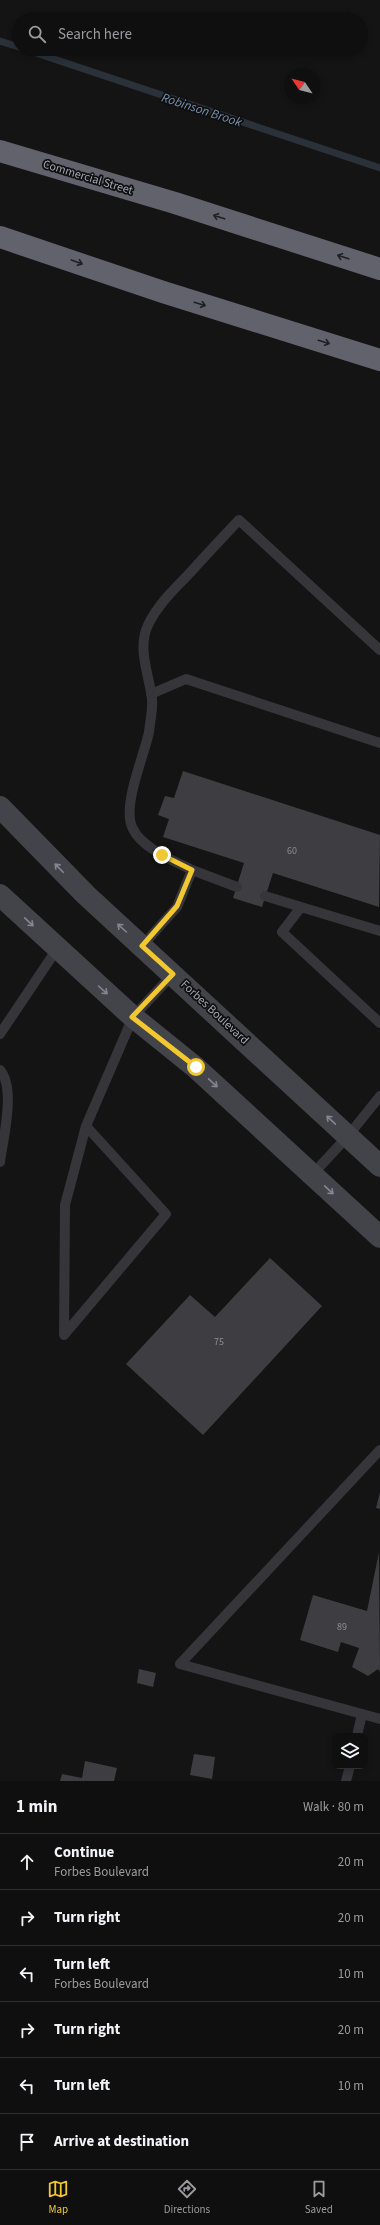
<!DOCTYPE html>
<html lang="en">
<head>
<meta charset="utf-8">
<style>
	body { margin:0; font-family:"Source Sans 3",sans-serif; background:#1d1d1e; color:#f1f3f6 }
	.controls { position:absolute; right:12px; bottom:12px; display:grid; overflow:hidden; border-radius:8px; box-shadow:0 2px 6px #0003 }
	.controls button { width:36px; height:36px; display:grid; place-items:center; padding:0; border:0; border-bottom:1px solid #2f2f30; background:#0f0f10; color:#f1f3f6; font:20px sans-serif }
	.compass { position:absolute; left:284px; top:68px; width:36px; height:36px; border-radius:50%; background:#0f0f10; box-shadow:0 2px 6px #0003; rotate:305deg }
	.stop { position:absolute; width:12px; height:12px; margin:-9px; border:3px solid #f2c72f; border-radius:50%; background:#fff }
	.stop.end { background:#f2c72f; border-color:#fff; box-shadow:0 1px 4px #0008 }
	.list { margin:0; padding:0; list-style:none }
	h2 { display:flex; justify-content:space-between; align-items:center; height:52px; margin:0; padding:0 16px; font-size:17px }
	h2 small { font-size:13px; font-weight:400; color:#9b9c9f }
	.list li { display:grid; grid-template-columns:26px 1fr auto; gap:12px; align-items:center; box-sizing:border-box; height:56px; padding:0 16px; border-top:1px solid #2f2f30 }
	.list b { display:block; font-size:15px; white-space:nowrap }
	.list p { margin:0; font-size:13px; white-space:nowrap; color:#9b9c9f }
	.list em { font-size:13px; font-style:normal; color:#9b9c9f }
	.icon { flex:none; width:22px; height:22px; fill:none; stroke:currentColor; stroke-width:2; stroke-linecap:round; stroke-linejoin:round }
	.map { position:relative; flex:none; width:380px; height:1781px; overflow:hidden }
	.search { position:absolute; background:#0f0f10; box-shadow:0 2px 6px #0003; left:12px; right:12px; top:12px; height:44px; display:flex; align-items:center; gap:10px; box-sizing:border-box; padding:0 14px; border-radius:22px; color:#9b9c9f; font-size:15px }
	.sheet { height:388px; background:#0f0f10 }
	nav { display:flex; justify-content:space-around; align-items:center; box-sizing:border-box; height:56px; border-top:1px solid #2f2f30; background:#0f0f10; font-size:11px; color:#9b9c9f }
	nav a { display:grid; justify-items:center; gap:2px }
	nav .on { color:#f2c72f }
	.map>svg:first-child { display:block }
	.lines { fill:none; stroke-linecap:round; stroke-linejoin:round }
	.stream { stroke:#2a3139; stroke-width:7 }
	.building { fill:#3e3e42 }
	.lane { stroke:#35353a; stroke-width:10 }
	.secondary { stroke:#43444a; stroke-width:22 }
	.highway { stroke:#61626b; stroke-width:22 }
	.oneway { stroke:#1f2022 }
	.oneway2 { stroke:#838590 }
	.route { stroke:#f2c72f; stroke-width:5 }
	.labels { text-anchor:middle; stroke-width:3.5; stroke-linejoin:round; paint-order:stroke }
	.number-label { font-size:10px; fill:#8b8e99 }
	.street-label { font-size:12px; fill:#a5a8b6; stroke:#0f0f10 }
	.water-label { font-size:13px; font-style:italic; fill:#7c92b1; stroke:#0f0f10 }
</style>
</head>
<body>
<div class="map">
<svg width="380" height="1781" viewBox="0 0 380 1781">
	<rect width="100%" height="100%" fill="#141415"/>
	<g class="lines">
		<path class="stream" d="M0,41L19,47
			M24,49L380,168"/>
	</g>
	<path class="building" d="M183,771L380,835L379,907L273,873L262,907L233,898L244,863L163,837L169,819L158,815L165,796L174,798Z
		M270,1258L322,1306L203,1435L126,1364L190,1295L215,1317Z
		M380,1492V1509L376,1508Z
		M379,1552L380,1672L378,1669L368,1676L352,1667L359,1648L341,1642L338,1652L300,1640L313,1595L367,1611Z
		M139,1669L156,1673L153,1687L137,1683Z
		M194,1754L215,1757L212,1779L190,1775Z
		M85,1761L117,1768L114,1781H60L62,1774L82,1778Z"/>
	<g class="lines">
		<path class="lane" d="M151,694L186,679L380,743
			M192,870L237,887
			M265,896L301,907
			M380,931L301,907L282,932L380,1023
			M142,946L177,907L192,870C174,861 142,848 133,829C121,807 144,757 149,732C150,722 153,709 152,699C149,674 137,649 148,625C157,606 173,590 188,575C205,556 222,538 239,520L380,650
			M0,1034L57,949
			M0,1070C16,1088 3,1139 0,1162
			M86,1126L166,1214L64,1335L65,1205L86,1126L133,1017L173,974
			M312,1175L348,1136L380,1096
			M380,1450L180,1664L380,1719
			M357,1736L362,1714
			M346,1781L350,1766"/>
		<path class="secondary" d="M0,807L86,895L380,1166
			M0,895L133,1017L195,1067L380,1237"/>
		<path class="highway" d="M0,151L175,203L380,269
			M0,237L163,292L380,360"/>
	</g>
	<defs><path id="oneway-shaft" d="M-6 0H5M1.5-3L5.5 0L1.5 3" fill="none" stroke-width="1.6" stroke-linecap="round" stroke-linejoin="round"/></defs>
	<g class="oneway">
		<use href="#oneway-shaft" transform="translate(219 217) rotate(-162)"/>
		<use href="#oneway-shaft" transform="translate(343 257) rotate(-162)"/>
		<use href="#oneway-shaft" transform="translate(77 262) rotate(20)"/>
		<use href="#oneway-shaft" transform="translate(200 304) rotate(17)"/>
		<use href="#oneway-shaft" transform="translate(324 342) rotate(17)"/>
	</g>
	<g class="oneway2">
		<use href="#oneway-shaft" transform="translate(59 868) rotate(-134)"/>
		<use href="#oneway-shaft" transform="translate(29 922) rotate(43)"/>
		<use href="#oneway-shaft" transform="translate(122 928) rotate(-138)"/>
		<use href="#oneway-shaft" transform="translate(103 990) rotate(42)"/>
		<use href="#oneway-shaft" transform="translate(213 1083) rotate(43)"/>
		<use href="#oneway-shaft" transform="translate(331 1120) rotate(-137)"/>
		<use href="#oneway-shaft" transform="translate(329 1190) rotate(43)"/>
	</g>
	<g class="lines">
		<path class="route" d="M162,855L192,870L177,906L142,946L173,974L132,1017L196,1067"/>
	</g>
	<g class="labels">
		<g class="number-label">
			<text x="292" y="854">60</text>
			<text x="219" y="1345">75</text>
			<text x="342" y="1630">89</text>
		</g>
		<g class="street-label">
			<text transform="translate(88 177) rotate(17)" y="4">Commercial Street</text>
			<text transform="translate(215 1012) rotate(43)" y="4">Forbes Boulevard</text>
		</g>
		<g class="water-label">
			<text transform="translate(202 109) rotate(18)" y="5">Robinson Brook</text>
		</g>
	</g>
</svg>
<div class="controls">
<button><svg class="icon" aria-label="layers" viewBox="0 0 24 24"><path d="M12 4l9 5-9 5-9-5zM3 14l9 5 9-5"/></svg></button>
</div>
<svg class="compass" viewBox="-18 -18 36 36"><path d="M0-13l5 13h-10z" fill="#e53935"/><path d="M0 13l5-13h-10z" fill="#9b9c9f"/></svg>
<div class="stop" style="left:196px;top:1067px"></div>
<div class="stop end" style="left:162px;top:855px"></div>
<div class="search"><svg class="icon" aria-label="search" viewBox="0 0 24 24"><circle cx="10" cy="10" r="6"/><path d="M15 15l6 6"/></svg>Search here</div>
</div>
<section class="sheet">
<h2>1 min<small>Walk · 80 m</small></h2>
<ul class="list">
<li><svg class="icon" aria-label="ahead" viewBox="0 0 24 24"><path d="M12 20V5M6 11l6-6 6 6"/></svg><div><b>Continue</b><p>Forbes Boulevard</p></div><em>20 m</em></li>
<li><svg class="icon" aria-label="right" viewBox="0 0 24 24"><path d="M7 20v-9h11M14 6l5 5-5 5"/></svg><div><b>Turn right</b></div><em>20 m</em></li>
<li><svg class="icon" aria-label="left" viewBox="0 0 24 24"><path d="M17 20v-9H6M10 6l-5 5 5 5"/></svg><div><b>Turn left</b><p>Forbes Boulevard</p></div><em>10 m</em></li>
<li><svg class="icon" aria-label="right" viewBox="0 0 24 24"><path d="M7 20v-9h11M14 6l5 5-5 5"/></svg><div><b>Turn right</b></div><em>20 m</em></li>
<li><svg class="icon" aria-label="left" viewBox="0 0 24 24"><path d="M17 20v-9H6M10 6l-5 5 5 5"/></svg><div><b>Turn left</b></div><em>10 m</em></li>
<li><svg class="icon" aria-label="arrive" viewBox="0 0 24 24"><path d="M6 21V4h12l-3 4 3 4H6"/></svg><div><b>Arrive at destination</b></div></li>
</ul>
</section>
<nav>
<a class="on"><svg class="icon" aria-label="map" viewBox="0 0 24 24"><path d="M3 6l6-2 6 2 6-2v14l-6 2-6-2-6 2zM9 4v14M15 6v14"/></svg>Map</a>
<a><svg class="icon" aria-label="directions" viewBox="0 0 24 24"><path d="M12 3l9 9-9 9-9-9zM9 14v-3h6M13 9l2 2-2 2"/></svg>Directions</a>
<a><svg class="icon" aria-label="saved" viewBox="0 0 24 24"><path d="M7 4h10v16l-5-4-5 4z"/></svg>Saved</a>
</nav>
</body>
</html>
